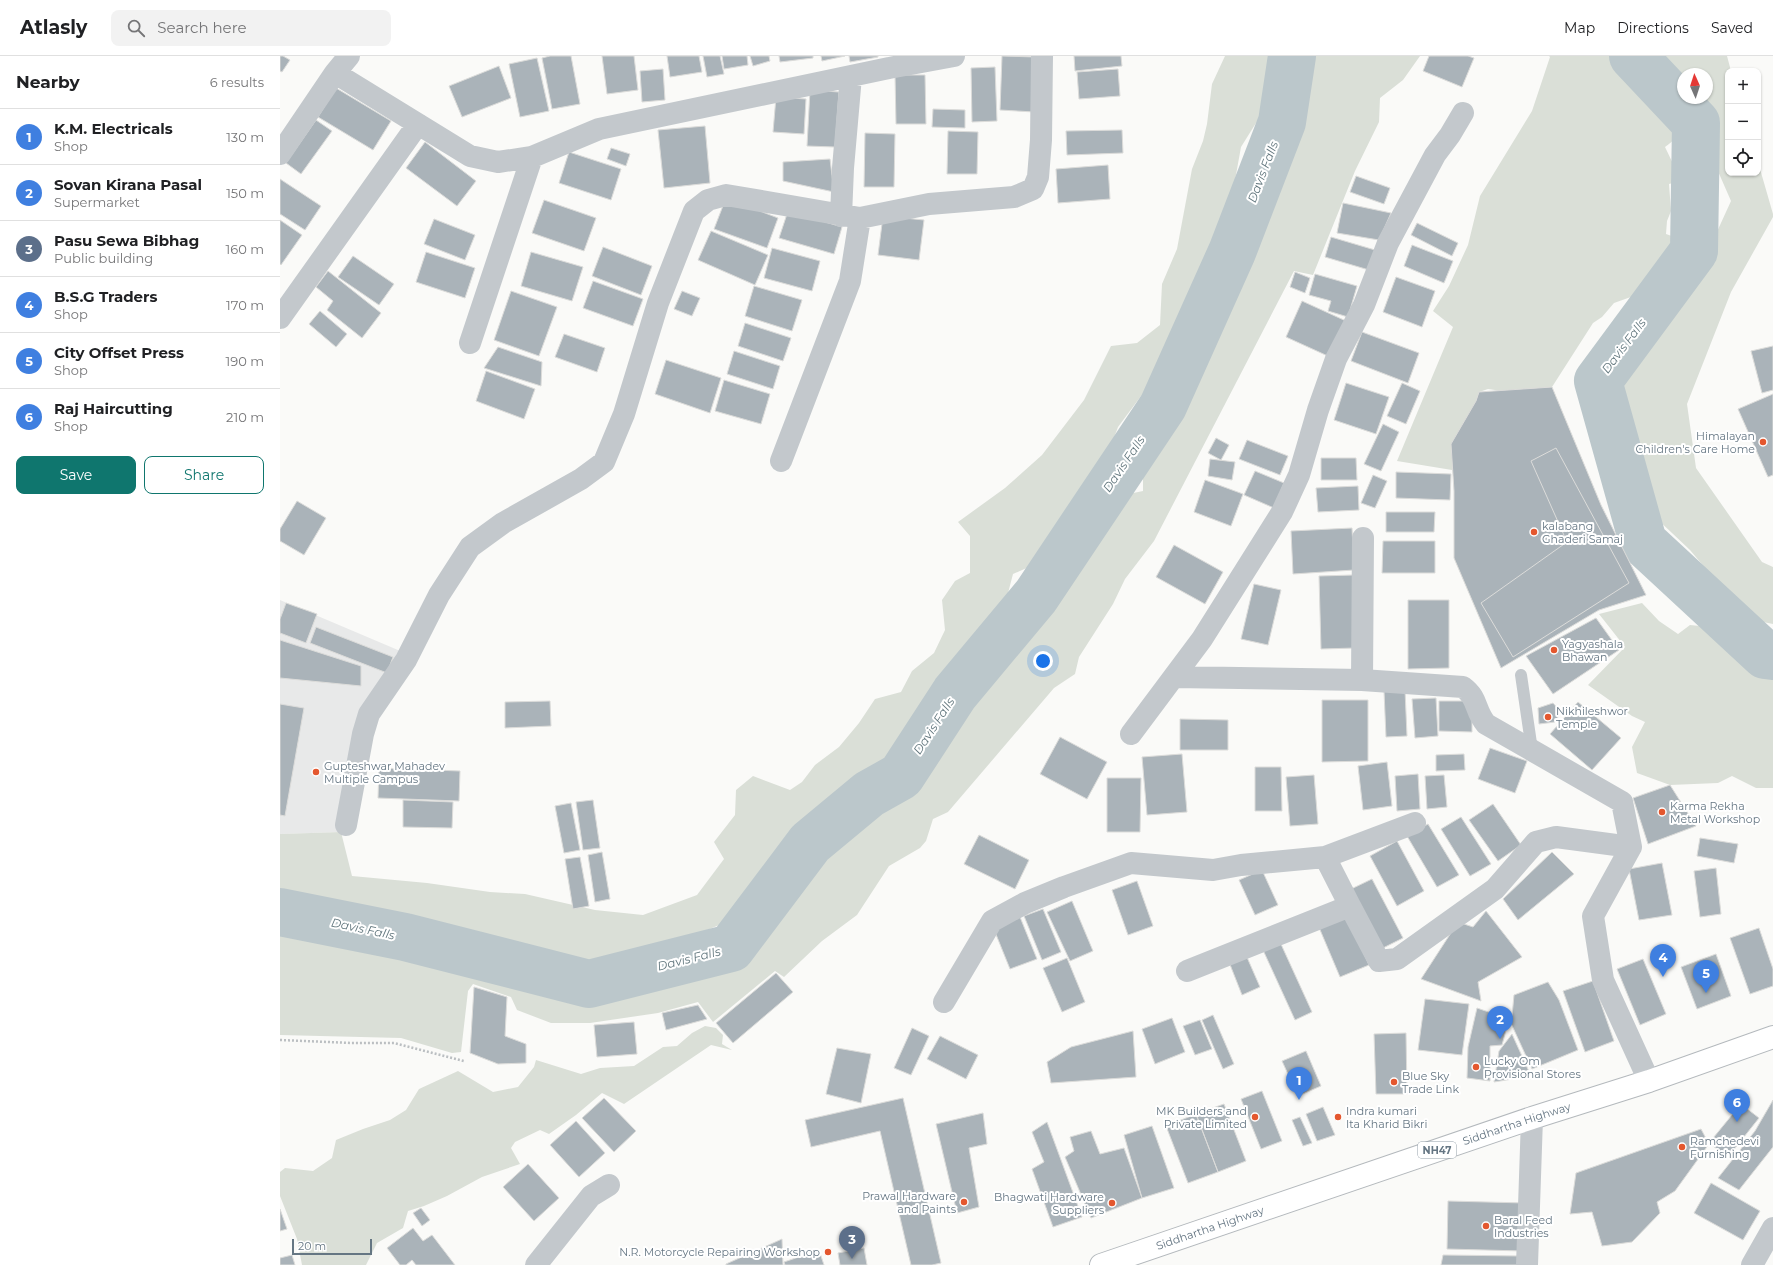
<!DOCTYPE html>
<html lang="en">
<head>
<meta charset="utf-8">
<style>
	body { margin:0; font-family:Montserrat,sans-serif; background:#f2f2f2; color:#202124 }
	.controls { position:absolute; right:12px; top:12px; display:grid; overflow:hidden; border-radius:8px; box-shadow:0 1px 3px #0004 }
	.controls button { width:36px; height:36px; display:grid; place-items:center; padding:0; border:0; border-bottom:1px solid #e0e0e0; background:#fff; color:#202124; font:20px sans-serif }
	.compass { position:absolute; left:1397px; top:12px; width:36px; height:36px; border-radius:50%; background:#fff; box-shadow:0 1px 3px #0004; rotate:357deg }
	.scale { position:absolute; left:12px; bottom:10px; width:80px; box-sizing:border-box; padding-left:4px; border:2px solid #657683; border-top:0; font-size:11px; line-height:14px; white-space:nowrap; color:#657683; -webkit-text-stroke:3px #fff; paint-order:stroke }
	.you { position:absolute; left:763px; top:605px; width:14px; height:14px; margin:-10px; border:3px solid #fff; border-radius:50%; background:#1a73e8; box-shadow:0 0 0 6px #1a73e833 }
	.badge { display:grid; place-items:center; width:26px; height:26px; border-radius:50%; background:#0f766e; color:#fff; font-size:13px; font-weight:700 }
	.pin { position:absolute; translate:-50% -33px; filter:drop-shadow(0 1px 2px #0008) }
	.pin::after { content:''; position:absolute; top:21px; width:14px; height:12px; background:inherit; clip-path:polygon(0 0,100% 0,50% 100%) }
	.list { margin:0; padding:0; list-style:none }
	h2 { display:flex; justify-content:space-between; align-items:center; height:52px; margin:0; padding:0 16px; font-size:17px }
	h2 small { font-size:13px; font-weight:400; color:#757577 }
	.list li { display:grid; grid-template-columns:26px 1fr auto; gap:12px; align-items:center; box-sizing:border-box; height:56px; padding:0 16px; border-top:1px solid #e0e0e0 }
	.list b { display:block; font-size:15px; white-space:nowrap }
	.list p { margin:0; font-size:13px; white-space:nowrap; color:#757577 }
	.list em { font-size:13px; font-style:normal; color:#757577 }
	.actions { display:flex; gap:8px; padding:12px 16px }
	.actions a { flex:1; padding:9px 0; border:1px solid #0f766e; border-radius:8px; text-align:center; font-size:14px; color:#0f766e }
	.actions .main { background:#0f766e; color:#fff }
	.icon { flex:none; width:22px; height:22px; fill:none; stroke:currentColor; stroke-width:2; stroke-linecap:round; stroke-linejoin:round }
	.map { position:relative; flex:none; width:1493px; height:1209px; overflow:hidden }
	header { display:flex; align-items:center; gap:24px; box-sizing:border-box; height:56px; padding:0 20px; background:#fff; border-bottom:1px solid #e0e0e0 }
	header strong { font-size:19px }
	nav { display:flex; gap:22px; margin-inline-start:auto; font-size:14px }
	.search { width:280px; height:36px; background:#f2f2f2; display:flex; align-items:center; gap:10px; box-sizing:border-box; padding:0 14px; border-radius:8px; color:#757577; font-size:15px }
	main { display:flex }
	aside { flex:1; background:#fff }
	.map>svg:first-child { display:block }
	.built { fill:#e8e9e9 }
	.green { fill:#dadfd7 }
	.lines { fill:none; stroke-linecap:round; stroke-linejoin:round }
	.river { stroke:#bbc7cb; stroke-width:48 }
	.building { fill:#aab3b9; stroke:#dcdcda }
	.highway-casing { stroke:#b4b9bd; stroke-width:24 }
	.path { stroke:#bbbfc2; stroke-width:2.5; stroke-dasharray:2 2; stroke-linecap:butt }
	.lane { stroke:#c3c8cc; stroke-width:12 }
	.street { stroke:#c3c8cc; stroke-width:22 }
	.highway { stroke:#fff; stroke-width:22 }
	.poi-dot { fill:#e4572e; stroke:#fff; stroke-width:1.5 }
	.labels { text-anchor:middle; stroke-width:4; stroke-linejoin:round; paint-order:stroke }
	.shield { fill:#fff; stroke:#939fa8; stroke-width:1 }
	.shield-label { font-size:10px; font-weight:bold; fill:#657683 }
	.poi-label { font-size:11px; fill:#657683; stroke:#fff; text-anchor:start }
	.street-label { font-size:11px; fill:#657683; stroke:#fff }
	.water-label { font-size:12px; font-style:italic; fill:#60757c; stroke:#fff }
</style>
</head>
<body>
<header>
<strong>Atlasly</strong>
<div class="search"><svg class="icon" aria-label="search" viewBox="0 0 24 24"><circle cx="10" cy="10" r="6"/><path d="M15 15l6 6"/></svg>Search here</div>
<nav><a>Map</a><a>Directions</a><a>Saved</a></nav>
</header>
<main>
<aside>
<h2>Nearby<small>6 results</small></h2>
<ul class="list">
<li><span class="badge" style="background:#3f7fe0">1</span><div><b>K.M. Electricals</b><p>Shop</p></div><em>130 m</em></li>
<li><span class="badge" style="background:#3f7fe0">2</span><div><b>Sovan Kirana Pasal</b><p>Supermarket</p></div><em>150 m</em></li>
<li><span class="badge" style="background:#5c6f8a">3</span><div><b>Pasu Sewa Bibhag</b><p>Public building</p></div><em>160 m</em></li>
<li><span class="badge" style="background:#3f7fe0">4</span><div><b>B.S.G Traders</b><p>Shop</p></div><em>170 m</em></li>
<li><span class="badge" style="background:#3f7fe0">5</span><div><b>City Offset Press</b><p>Shop</p></div><em>190 m</em></li>
<li><span class="badge" style="background:#3f7fe0">6</span><div><b>Raj Haircutting</b><p>Shop</p></div><em>210 m</em></li>
</ul>
<div class="actions"><a class="main">Save</a><a>Share</a></div>
</aside>
<div class="map">
<svg width="1493" height="1209" viewBox="0 0 1493 1209">
	<rect width="100%" height="100%" fill="#fafaf8"/>
	<path class="built" d="M0,544L125,597L83,657L61,776L0,778Z"/>
	<path class="green" d="M945,0H990L981,59L961,91L948,163L929,212L917,224L894,313L861,340L838,371L820,419L793,478L760,506L733,518L716,583L696,605L660,637L653,654L616,718L561,737L529,765L521,773L494,816L449,865L369,898L342,913H283L142,871L88,866L0,849V778L61,776L72,820L147,827L210,836L245,838L315,854L363,859L417,839L444,803L434,786L455,759L456,734L473,720L510,734L522,726L535,709L559,691L579,667L595,643L621,636L632,615L654,597L665,574L662,544L675,525L690,517V480L678,466L725,432L762,399L804,344L831,290L857,287L880,269L882,228L897,193L912,113L923,85L927,68L932,28Z
		M1030,0H1140L1123,24L1100,42L1099,66L1075,115L1033,219L1014,215L874,485L845,523L833,548L799,601L795,618L774,632L668,756L653,763L646,785L640,792L609,810L577,859L542,885L504,921L495,915L433,966L418,946L378,957L310,967H271L237,954L231,941L193,928L188,935L181,996L172,997L121,982L0,979V860L25,867L136,888L235,911L240,920L253,930L278,928L308,933L368,929L402,910L429,911L468,893L479,873L518,819L528,800L562,774L604,754L594,743L601,736L616,728L639,702L674,678L677,664L690,650L711,613L734,593L767,541L794,515L834,441L863,435V420L859,394L879,373L891,351L906,334L924,275L942,252L954,205L973,186L989,159L1017,86L1022,42Z
		M1269,0H1350L1358,8L1357,14L1364,13L1370,21L1374,38L1383,41L1386,52L1400,53C1411,69 1397,82 1385,91L1397,116V126L1389,128L1391,155L1387,165L1386,178L1400,183L1402,200L1386,204L1371,219L1362,237L1334,247L1322,261L1313,267L1272,331L1222,335L1208,333L1199,336L1172,414L1117,405L1173,271L1153,255L1169,230L1188,189L1200,140L1252,55L1270,1Z
		M1384,0H1447L1451,15H1448V117H1478V106L1493,158V161L1451,236L1407,348L1416,412L1482,506L1493,511V568L1468,563L1410,494L1356,443L1331,335L1425,202L1451,145L1406,42H1427V18H1403V35L1391,7Z
		M1362,547L1379,565L1398,578L1410,569L1439,572L1483,606L1493,609V732H1476L1452,720L1438,727L1390,729L1357,717L1352,691L1365,666L1352,660L1308,629L1345,591L1319,558Z
		M425,970L436,972L443,979L442,988L452,994L431,989L344,1048L322,1037L296,1059L269,1078L260,1074L235,1086L231,1092L240,1108L202,1121L167,1140L144,1150L128,1155L123,1172L97,1187L86,1209H22L17,1183L0,1140V1116L5,1112L33,1115L52,1102L56,1084L83,1073L110,1064L126,1054L139,1033L178,1015L213,1036L238,1031L254,1011L256,1004L301,1018L320,1012L354,1010L383,991L397,990L412,977Z"/>
	<g class="lines">
		<path class="river" d="M1353,0L1416,67L1414,195L1318,325L1363,486L1485,599L1493,600
			M0,856L125,881L309,928L451,892L530,787L589,738L621,720L675,637L756,540L883,350L952,196L1002,66L1012,0"/>
	</g>
	<path class="building" d="M0,0H3L10,4L2,16L0,15Z
		M270,0H291L300,48L272,53L262,2Z
		M322,0H354L358,34L327,38Z
		M387,0H419L422,16L390,21Z
		M423,0H440L444,18L427,21Z
		M442,0H467L468,9L444,13Z
		M470,0H489L490,5L473,10Z
		M499,0H533V2L500,6Z
		M541,0H565L542,5Z
		M569,0H598V1L570,6Z
		M722,0L756,1L754,56L720,54Z
		M794,0H841L842,10L795,15Z
		M1149,0H1188L1194,2L1182,31L1143,15Z
		M257,2L269,55L240,61L229,8Z
		M219,10L231,42L182,61L169,30Z
		M715,11L717,65L692,66L691,12Z
		M383,13L385,44L362,46L360,15Z
		M838,13L840,40L799,43L797,16Z
		M615,19H645L646,68H616Z
		M56,32L111,65L93,94L38,61Z
		M530,34L559,36L555,91L527,90Z
		M496,41L526,43L524,78L493,76Z
		M653,53L685,54V72L652,71Z
		M36,64L52,75L21,118L6,107Z
		M425,70L430,127L384,132L378,74Z
		M842,74L843,97L787,99L786,75Z
		M668,75L698,76L697,118H667Z
		M585,77L615,78L614,131H584Z
		M145,86L196,125L177,150L126,112Z
		M331,92L350,98L346,110L327,103Z
		M289,96L341,113L331,144L279,127Z
		M550,103L554,136L503,125V106Z
		M828,109L830,143L778,147L776,113Z
		M1076,120L1110,132L1104,148L1070,136Z
		M0,123L41,150L25,174L0,158Z
		M446,142L498,162L487,192L434,173Z
		M264,144L316,162L304,195L252,177Z
		M1063,147L1111,157L1099,184L1057,177Z
		M508,155L562,171L554,198L499,182Z
		M603,160L644,164L639,204L598,199Z
		M154,163L195,179L185,204L144,188Z
		M0,164L22,179L1,209L0,208Z
		M1137,167L1178,187L1172,200L1131,179Z
		M431,175L488,199L475,229L418,204Z
		M1051,181L1095,194L1089,214L1045,201Z
		M1132,189L1173,205L1164,227L1124,210Z
		M323,191L372,210L361,239L312,220Z
		M492,192L540,205L532,235L484,222Z
		M146,196L195,212L185,242L136,226Z
		M251,196L303,211L292,245L241,230Z
		M73,200L114,228L99,249L58,221Z
		M48,215L101,257L82,282L47,254L53,245L36,231Z
		M1015,216L1030,222L1025,237L1010,231Z
		M1035,218L1077,230L1068,261L1048,255L1051,245L1029,239Z
		M1116,221L1155,235L1142,271L1103,256Z
		M313,225L363,243L353,270L303,252Z
		M474,230L522,244L512,275L465,260Z
		M231,235L277,251L259,300L214,284Z
		M402,235L420,242L412,260L394,253Z
		M1022,245L1066,265L1050,301L1006,281Z
		M40,255L67,278L56,291L29,268Z
		M465,267L511,282L503,305L458,290Z
		M1082,276L1139,297L1128,327L1071,305Z
		M284,278L325,292L317,316L275,301Z
		M1493,290V334L1482,337L1471,295Z
		M218,291L262,306L261,330L204,312Z
		M454,295L500,310L493,333L447,318Z
		M386,304L441,322L430,357L375,338Z
		M206,315L255,333L244,363L196,345Z
		M444,324L490,338L481,368L435,355Z
		M1066,327L1109,341L1096,378L1054,364Z
		M1122,327L1140,335L1126,368L1107,360Z
		M1272,331L1321,449L1366,539L1319,554L1221,612L1174,502V435L1171,388L1196,345L1199,336Z
		M1493,338V419L1488,421L1458,353Z
		M1103,368L1119,376L1101,415L1084,408Z
		M936,382L949,389L941,404L928,397Z
		M967,384L1008,400L1000,419L959,403Z
		M1276,392L1349,527L1233,601L1201,547L1287,486L1251,405Z
		M1041,402H1076L1077,424H1041Z
		M930,403L955,406L952,424L928,420Z
		M975,415L1004,427L994,452L964,439Z
		M1116,416L1171,418L1170,444L1116,442Z
		M1093,419L1107,425L1095,452L1081,447Z
		M925,424L963,438L951,470L914,456Z
		M1078,430L1079,454L1038,456L1036,432Z
		M17,445L46,462L24,499L0,485V473Z
		M1106,456H1155L1154,476H1106Z
		M1072,472L1074,514L1013,518L1011,475Z
		M1103,485H1155V517H1102Z
		M894,489L943,516L925,548L876,521Z
		M1074,519L1075,592L1041,593L1039,520Z
		M974,528L1001,534L988,589L961,583Z
		M1128,544H1169V612L1128,613Z
		M6,547L37,558L26,587L0,577V563Z
		M1316,562L1339,594L1273,638L1246,600Z
		M36,571L113,601L107,617L30,587Z
		M0,584L81,610V630L0,622Z
		M1125,634L1127,680L1106,681L1104,635Z
		M1156,642L1158,680L1135,682L1132,643Z
		M1042,644H1088V705L1042,706Z
		M270,645L271,670L225,672V646Z
		M1159,645H1192V676L1159,675Z
		M1298,646L1341,682L1312,714L1270,678Z
		M1273,647L1281,656L1275,666L1259,668L1258,652Z
		M0,648L24,652L5,760L0,759Z
		M900,663L948,664V694H900Z
		M780,681L827,706L807,743L760,718Z
		M1210,692L1247,705L1235,737L1198,723Z
		M902,698L907,756L867,759L862,701Z
		M1184,698L1185,714L1156,715V699Z
		M1107,706L1112,750L1083,754L1078,710Z
		M975,711H1001L1002,755H975Z
		M99,712L180,715L179,745L98,742Z
		M1138,718L1140,753L1117,755L1115,720Z
		M1034,719L1038,768L1010,770L1006,721Z
		M1164,719L1167,751L1147,753L1145,720Z
		M827,722H861L860,776H827Z
		M1390,729L1416,770L1368,788L1353,742Z
		M123,744L173,746L172,772L123,771Z
		M313,744L320,792L303,794L296,746Z
		M291,747L300,794L284,797L275,750Z
		M1213,748L1241,789L1218,805L1189,764Z
		M1181,761L1211,808L1190,820L1161,773Z
		M1148,768L1179,819L1157,831L1127,780Z
		M699,779L749,804L735,833L684,808Z
		M1420,782L1458,788L1454,807L1417,800Z
		M1117,785L1144,835L1117,850L1090,800Z
		M322,796L330,843L315,846L308,799Z
		M1272,796L1294,818L1238,864L1223,843Z
		M300,801L309,850L293,853L285,803Z
		M1382,807L1392,859L1359,864L1349,813Z
		M1436,812L1441,858L1420,861L1414,815Z
		M982,814L998,849L975,859L959,824Z
		M1092,823L1123,882L1099,894L1067,835Z
		M857,825L873,870L848,879L832,834Z
		M792,845L813,895L790,905L767,856Z
		M763,853L781,896L762,904L744,860Z
		M1206,855L1242,901L1198,926L1201,945L1141,923L1178,866L1193,871Z
		M1066,857L1089,909L1060,921L1038,869Z
		M740,861L757,903L730,913L713,871Z
		M1479,872L1493,913V930L1470,938L1450,882Z
		M1000,886L1032,956L1015,964L983,894Z
		M1436,898L1451,940L1417,953L1401,911Z
		M966,899L980,931L962,939L949,906Z
		M787,902L805,946L782,956L763,912Z
		M1363,903L1386,958L1360,969L1337,913Z
		M496,917L513,936L453,987L436,967Z
		M1313,925L1334,985L1305,996L1283,935Z
		M1268,926L1279,944L1298,994L1252,1013L1229,963L1232,960L1234,939Z
		M194,931L227,941L225,980L246,988V1007L218,1008L190,997Z
		M1145,943L1189,948L1182,999L1138,994Z
		M418,949L427,963L386,974L382,957Z
		M1197,952L1229,963L1222,989L1210,990V1025L1187,1022L1188,991Z
		M933,959L954,1008L943,1013L922,964Z
		M892,962L905,996L875,1008L862,973Z
		M920,964L932,993L915,999L903,970Z
		M354,966L357,998L317,1001L314,969Z
		M632,972L649,980L631,1019L614,1012Z
		M853,975L856,1021L771,1027L767,1006L791,991Z
		M1126,977L1127,1038H1096L1094,978Z
		M1232,978L1251,1020L1214,1026L1219,995Z
		M660,980L698,999L686,1023L647,1003Z
		M557,992L591,998L581,1047L546,1038Z
		M1026,995L1041,1030L1018,1040L1002,1005Z
		M982,1035L1002,1085L981,1093L961,1043Z
		M324,1042L356,1075L334,1096L302,1062Z
		M623,1042L661,1207L652,1209H631L600,1075L531,1091L525,1064Z
		M1493,1044V1091L1459,1134L1438,1122L1475,1075Z
		M944,1048L966,1105L938,1116L916,1058Z
		M1461,1048L1479,1062L1448,1101L1429,1087Z
		M1043,1051L1055,1079L1037,1085L1026,1058Z
		M703,1057L707,1088L689,1092L699,1151L677,1157L656,1068Z
		M916,1058L938,1116L908,1127L886,1070Z
		M1020,1061L1032,1087L1023,1090L1012,1064Z
		M296,1065L325,1097L299,1121L270,1089Z
		M767,1066L802,1161L773,1171L752,1113L764,1106L752,1076Z
		M872,1070L894,1132L862,1142L844,1079Z
		M1421,1073L1429,1088L1395,1135L1377,1146L1380,1157L1352,1186L1322,1190L1312,1156L1290,1158L1296,1117Z
		M811,1075L820,1098L844,1092L862,1142L811,1162L785,1101L794,1095L790,1081Z
		M248,1108L279,1142L254,1165L223,1131Z
		M1431,1127L1480,1155L1463,1184L1414,1157Z
		M1168,1145L1245,1147L1243,1195L1167,1193Z
		M141,1152L150,1164L142,1170L133,1157Z
		M0,1153L7,1173L0,1175Z
		M133,1172L143,1185L152,1179L175,1209H136L132,1204L126,1209H120L107,1192Z
		M502,1183L503,1209H446V1208Z
		M584,1192L587,1209H560L558,1197Z
		M539,1194L544,1209H505L504,1206Z
		M12,1199L15,1209H0V1202Z
		M1163,1199L1240,1200L1239,1209H1161Z"/>
	<g class="lines">
		<defs>
			<g id="highway">
				<path id="s1" d="M821,1209L1252,1062L1369,1025L1493,981"/>
			</g>
		</defs>
		<use href="#highway" class="highway-casing"/>
		<path class="path" d="M0,984L71,987H114L184,1005"/>
		<path class="lane" d="M1241,619L1252,694"/>
		<path class="street" d="M55,17L190,100L218,106L252,101L319,73L609,12L674,0
			M0,98L55,17L69,0
			M561,160L563,112L571,20
			M0,262L138,68
			M190,287L252,101
			M501,405L570,225L580,162
			M1083,482L1082,624L1183,631C1199,643 1194,654 1206,668L1342,746L1351,791L1313,860L1323,924L1369,1025
			M894,621L1082,624
			M851,678L922,583L1002,456L1019,419L1038,354L1056,303L1084,249L1108,187L1155,99L1170,79L1183,57
			M66,769L83,678L89,658L126,604L159,539L190,491L223,467L301,423L324,406L344,358L378,247L414,155L428,144L446,139L580,162L649,148L734,141L753,133L758,121L761,84L762,0
			M1045,801L1135,767
			M907,915L1070,850L1099,905L1117,903L1215,833L1256,786L1276,781L1351,791
			M664,946L712,865L745,847L784,831L851,807L933,814L961,809L1045,801L1070,850
			M256,1209L311,1140L329,1129
			M1247,1209L1252,1062
			M1472,1209L1493,1172"/>
		<use href="#highway" class="highway"/>
	</g>
	<g class="poi-dot">
		<circle cx="1483" cy="386" r="4"/>
		<circle cx="1254" cy="476" r="4"/>
		<circle cx="1274" cy="594" r="4"/>
		<circle cx="1268" cy="661" r="4"/>
		<circle cx="36" cy="716" r="4"/>
		<circle cx="1382" cy="756" r="4"/>
		<circle cx="1196" cy="1011" r="4"/>
		<circle cx="1114" cy="1026" r="4"/>
		<circle cx="975" cy="1061" r="4"/>
		<circle cx="1058" cy="1061" r="4"/>
		<circle cx="1402" cy="1091" r="4"/>
		<circle cx="684" cy="1146" r="4"/>
		<circle cx="832" cy="1147" r="4"/>
		<circle cx="1206" cy="1170" r="4"/>
		<circle cx="548" cy="1196" r="4"/>
	</g>
	<g class="labels">
		<rect class="shield" x="1138" y="1086" width="38" height="16" rx="3"/>
		<g class="shield-label">
			<text x="1157" y="1098">NH47</text>
		</g>
		<g class="poi-label">
			<text x="1475" y="384" text-anchor="end">Himalayan<tspan x="1475" dy="13">Children's Care Home</tspan></text>
			<text x="1262" y="474">kalabang<tspan x="1262" dy="13">Ghaderi Samaj</tspan></text>
			<text x="1282" y="592">Yagyashala<tspan x="1282" dy="13">Bhawan</tspan></text>
			<text x="1276" y="659">Nikhileshwor<tspan x="1276" dy="13">Temple</tspan></text>
			<text x="44" y="714">Gupteshwar Mahadev<tspan x="44" dy="13">Multiple Campus</tspan></text>
			<text x="1390" y="754">Karma Rekha<tspan x="1390" dy="13">Metal Workshop</tspan></text>
			<text x="1204" y="1009">Lucky Om<tspan x="1204" dy="13">Provisional Stores</tspan></text>
			<text x="1122" y="1024">Blue Sky<tspan x="1122" dy="13">Trade Link</tspan></text>
			<text x="967" y="1059" text-anchor="end">MK Builders and<tspan x="967" dy="13">Private Limited</tspan></text>
			<text x="1066" y="1059">Indra kumari<tspan x="1066" dy="13">Ita Kharid Bikri</tspan></text>
			<text x="1410" y="1089">Ramchedevi<tspan x="1410" dy="13">Furnishing</tspan></text>
			<text x="676" y="1144" text-anchor="end">Prawal Hardware<tspan x="676" dy="13">and Paints</tspan></text>
			<text x="824" y="1145" text-anchor="end">Bhagwati Hardware<tspan x="824" dy="13">Suppliers</tspan></text>
			<text x="1214" y="1168">Baral Feed<tspan x="1214" dy="13">Industries</tspan></text>
			<text x="540" y="1200" text-anchor="end">N.R. Motorcycle Repairing Workshop</text>
		</g>
		<g class="street-label">
			<text dy="4" stroke="none"><textPath href="#s1" startOffset="439">Siddhartha Highway</textPath></text>
			<text dy="4" stroke="none"><textPath href="#s1" startOffset="115">Siddhartha Highway</textPath></text>
		</g>
		<g class="water-label">
			<text transform="translate(983 116) rotate(-69)" y="4">Davis Falls</text>
			<text transform="translate(1344 290) rotate(-53)" y="4">Davis Falls</text>
			<text transform="translate(844 408) rotate(-56)" y="4">Davis Falls</text>
			<text transform="translate(654 670) rotate(-57)" y="4">Davis Falls</text>
			<text transform="translate(83 873) rotate(12)" y="4">Davis Falls</text>
			<text transform="translate(409 903) rotate(-14)" y="4">Davis Falls</text>
		</g>
	</g>
</svg>
<div class="controls">
<button>+</button>
<button>−</button>
<button><svg class="icon" aria-label="locate" viewBox="0 0 24 24"><circle cx="12" cy="12" r="6"/><path d="M12 2v4M12 18v4M2 12h4M18 12h4"/></svg></button>
</div>
<svg class="compass" viewBox="-18 -18 36 36"><path d="M0-13l5 13h-10z" fill="#e53935"/><path d="M0 13l5-13h-10z" fill="#757577"/></svg>
<div class="scale">20 m</div>
<div class="you"></div>
<div class="pin badge" style="left:1019px;top:1044px;background:#3f7fe0">1</div>
<div class="pin badge" style="left:1220px;top:983px;background:#3f7fe0">2</div>
<div class="pin badge" style="left:572px;top:1203px;background:#5c6f8a">3</div>
<div class="pin badge" style="left:1383px;top:921px;background:#3f7fe0">4</div>
<div class="pin badge" style="left:1426px;top:937px;background:#3f7fe0">5</div>
<div class="pin badge" style="left:1457px;top:1066px;background:#3f7fe0">6</div>
</div>
</main>
</body>
</html>
